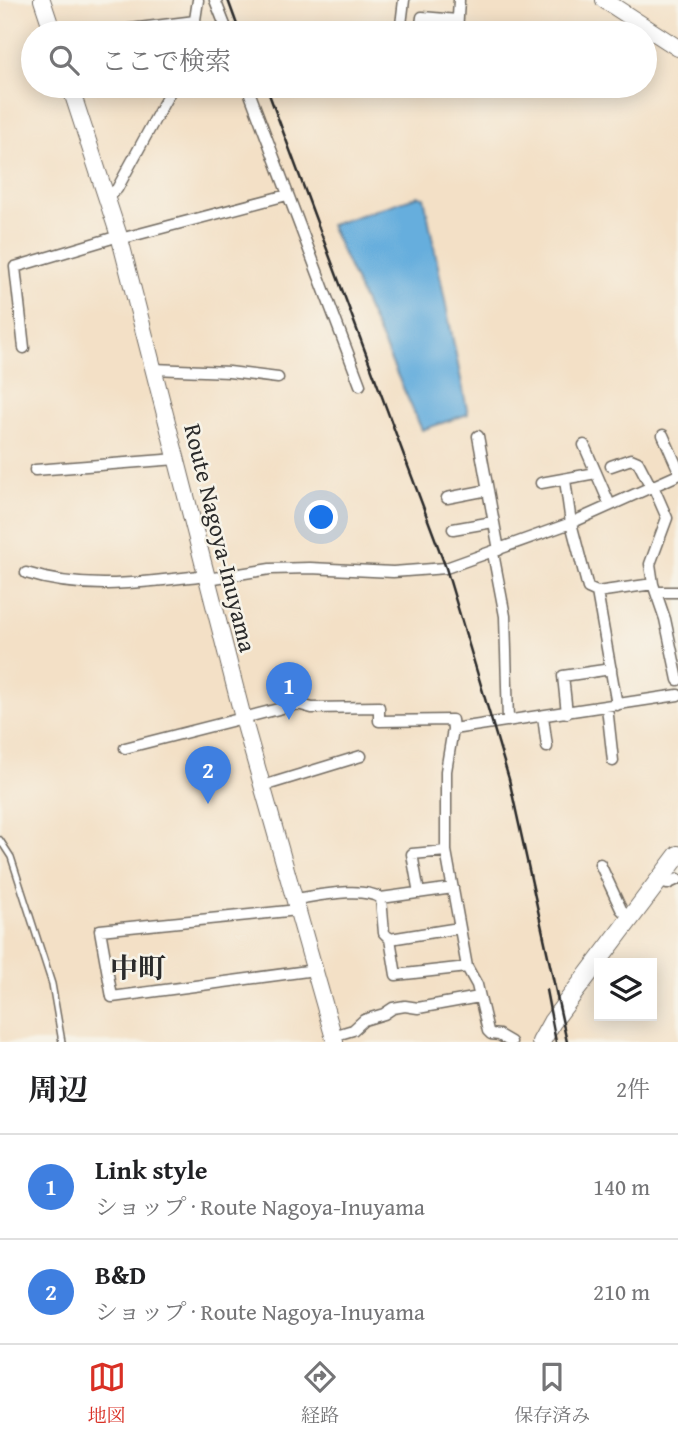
<!DOCTYPE html>
<html lang="ja">
<head>
<meta charset="utf-8">
<style>
	body { margin:0; font-family:"Gentium Book Plus","Noto Serif JP",serif; background:#f2f2f2; color:#202124 }
	.controls { position:absolute; right:21px; bottom:21px; display:grid; overflow:hidden; border-radius:0px; box-shadow:0 4px 18px #0003 }
	.controls button { width:63px; height:63px; display:grid; place-items:center; padding:0; border:0; border-bottom:2px solid #e0e0e0; background:#fff; color:#202124; font:35px sans-serif }
	.you { position:absolute; left:322px; top:518px; width:24px; height:24px; margin:-18px; border:5px solid #fff; border-radius:50%; background:#1a73e8; box-shadow:0 0 0 10px #1a73e833 }
	.badge { display:grid; place-items:center; width:46px; height:46px; border-radius:50%; background:#d93025; color:#fff; font-size:23px; font-weight:700 }
	.pin { position:absolute; translate:-50% -58px; filter:drop-shadow(0 2px 4px #0008) }
	.pin::after { content:''; position:absolute; top:37px; width:24px; height:21px; background:inherit; clip-path:polygon(0 0,100% 0,50% 100%) }
	.list { margin:0; padding:0; list-style:none }
	h2 { display:flex; justify-content:space-between; align-items:center; height:91px; margin:0; padding:0 28px; font-size:30px }
	h2 small { font-size:23px; font-weight:400; color:#757577 }
	.list li { display:grid; grid-template-columns:46px 1fr auto; gap:21px; align-items:center; box-sizing:border-box; height:105px; padding:0 28px; border-top:2px solid #e0e0e0 }
	.list b { display:block; font-size:26px; white-space:nowrap }
	.list p { margin:0; font-size:23px; white-space:nowrap; color:#757577 }
	.list em { font-size:23px; font-style:normal; color:#757577 }
	.icon { flex:none; width:38px; height:38px; fill:none; stroke:currentColor; stroke-width:2; stroke-linecap:round; stroke-linejoin:round }
	.map { position:relative; flex:none; width:678px; height:1042px; overflow:hidden }
	.search { position:absolute; background:#fff; box-shadow:0 4px 18px #0003; left:21px; right:21px; top:21px; height:77px; display:flex; align-items:center; gap:18px; box-sizing:border-box; padding:0 24px; border-radius:38px; color:#757577; font-size:26px }
	.sheet { height:301px; background:#fff }
	nav { display:flex; justify-content:space-around; align-items:center; box-sizing:border-box; height:98px; border-top:2px solid #e0e0e0; background:#fff; font-size:19px; color:#757577 }
	nav a { display:grid; justify-items:center; gap:4px }
	nav .on { color:#d93025 }
	.map>svg:first-child { display:block }
	.water { fill:#66aedd; stroke:#486c84; stroke-width:2 }
	.lines { fill:none; stroke-linecap:round; stroke-linejoin:round }
	.lane-casing { stroke:#716a61; stroke-width:8 }
	.street-casing { stroke:#716a61; stroke-width:13 }
	.secondary-casing { stroke:#716a61; stroke-width:18 }
	.primary-casing { stroke:#716a61; stroke-width:20 }
	.lane { stroke:#fff; stroke-width:5 }
	.street { stroke:#fff; stroke-width:10 }
	.secondary { stroke:#fff; stroke-width:16 }
	.primary { stroke:#fff; stroke-width:18 }
	.rail { stroke:#2b2b2b; stroke-width:2.5 }
	.labels { text-anchor:middle; stroke-width:5; stroke-linejoin:round; paint-order:stroke }
	.street-label { font-size:24px; fill:#2b2b2b; stroke:#f7f3e8 }
	.quarter-label { font-size:28px; font-weight:bold; fill:#2b2b2b; stroke:#f7f3e8 }
</style>
</head>
<body>
<div class="map">
<svg width="678" height="1042" viewBox="0 0 678 1042">
	<rect width="100%" height="100%" fill="#f7f3e8"/>
	<filter id="ink" filterUnits="userSpaceOnUse"><feTurbulence type="fractalNoise" baseFrequency=".0143" numOctaves="2"/><feDisplacementMap in="SourceGraphic" scale="14" xChannelSelector="R" yChannelSelector="G"/><feConvolveMatrix kernelMatrix="1 2 1 2 8 2 1 2 1" color-interpolation-filters="sRGB"/></filter>
	<filter id="wash" filterUnits="userSpaceOnUse"><feTurbulence type="fractalNoise" baseFrequency=".00686" numOctaves="4" result="noise"/><feDisplacementMap in="SourceGraphic" scale="28" xChannelSelector="R" yChannelSelector="G"/><feGaussianBlur stdDeviation="1.57" result="paint"/><feColorMatrix in="noise" values="0 0 0 0 0 0 0 0 0 0 0 0 0 0 0 0 0 1.4 0 .05"/><feComposite in="paint" operator="in"/></filter>
	<g filter="url(#wash)">
		<rect width="100%" height="100%" fill="#f3e0c6"/>
		<path class="water" d="M418,196L424,197L468,414L422,430L330,225Z"/>
	</g>
	<g filter="url(#ink)">
		<g class="lines">
			<defs>
				<path id="lane" d="M0,840L11,857L52,984L62,1042"/>
				<path id="street" d="M215,0L228,33
					M99,33L195,21
					M193,33L198,0
					M400,33L404,0
					M420,33L422,17L457,20
					M457,33L459,0
					M247,86L360,385
					M107,197L117,189L173,86
					M120,239L287,195
					M24,348L15,267L119,236
					M153,369L229,372L278,378
					M663,435L678,469
					M478,436L499,550
					M584,445L610,505
					M611,466L631,459L638,462L651,487
					M35,470L177,459
					M565,480L571,523L588,588L597,592L617,705
					M541,483L596,473
					M653,486L667,518L650,564L653,584L665,619L678,680
					M447,498L488,490
					M453,529L493,522
					M493,553L505,616L508,721
					M26,573C86,592 146,582 207,575
					M208,579L270,569L310,568L393,572L446,568L571,523L678,475
					M597,592L653,584
					M656,592H678
					M607,707L613,761
					M567,713L563,676L611,669
					M543,716L547,747
					M453,729L678,695
					M125,748L298,704L312,708L379,707V721L452,720L453,729L446,771V851L467,967L477,985L488,1031L491,1034L499,1035L511,1042
					M263,786L361,756
					M600,864L621,909L631,919
					M659,882L667,884L678,879
					M419,893L412,854L446,851
					M381,898L384,933L390,939L396,975L467,967
					M295,899C318,896 361,886 381,898L453,888
					M298,910L100,930L112,997L315,970
					M390,939L459,928
					M333,1036L353,1030L364,1020L384,1014L393,1008L405,1006L418,1008L479,997"/>
				<path id="secondary" d="M42,0L53,33
					M604,0L678,48
					M70,86L120,239L243,718L335,1042"/>
				<path id="primary" d="M541,1042L552,1022L678,855"/>
			</defs>
			<use href="#lane" class="lane-casing"/>
			<use href="#street" class="street-casing"/>
			<use href="#secondary" class="secondary-casing"/>
			<use href="#primary" class="primary-casing"/>
			<use href="#lane" class="lane"/>
			<use href="#street" class="street"/>
			<use href="#secondary" class="secondary"/>
			<use href="#primary" class="primary"/>
			<path class="rail" d="M228,0L240,33
				M266,86L446,568L509,779L567,1042
				M546,990L556,1042"/>
		</g>
	</g>
	<g class="labels">
		<g class="street-label">
			<text transform="translate(220 538) rotate(76)" y="8">Route Nagoya-Inuyama</text>
		</g>
		<g class="quarter-label">
			<text x="138" y="978">中町</text>
		</g>
	</g>
</svg>
<div class="controls">
<button><svg class="icon" aria-label="layers" viewBox="0 0 24 24"><path d="M12 4l9 5-9 5-9-5zM3 14l9 5 9-5"/></svg></button>
</div>
<div class="you"></div>
<div class="pin badge" style="left:289px;top:720px;background:#3f7fe0">1</div>
<div class="pin badge" style="left:208px;top:804px;background:#3f7fe0">2</div>
<div class="search"><svg class="icon" aria-label="search" viewBox="0 0 24 24"><circle cx="10" cy="10" r="6"/><path d="M15 15l6 6"/></svg>ここで検索</div>
</div>
<section class="sheet">
<h2>周辺<small>2件</small></h2>
<ul class="list">
<li><span class="badge" style="background:#3f7fe0">1</span><div><b>Link style</b><p>ショップ · Route Nagoya-Inuyama</p></div><em>140 m</em></li>
<li><span class="badge" style="background:#3f7fe0">2</span><div><b>B&amp;D</b><p>ショップ · Route Nagoya-Inuyama</p></div><em>210 m</em></li>
</ul>
</section>
<nav>
<a class="on"><svg class="icon" aria-label="map" viewBox="0 0 24 24"><path d="M3 6l6-2 6 2 6-2v14l-6 2-6-2-6 2zM9 4v14M15 6v14"/></svg>地図</a>
<a><svg class="icon" aria-label="directions" viewBox="0 0 24 24"><path d="M12 3l9 9-9 9-9-9zM9 14v-3h6M13 9l2 2-2 2"/></svg>経路</a>
<a><svg class="icon" aria-label="saved" viewBox="0 0 24 24"><path d="M7 4h10v16l-5-4-5 4z"/></svg>保存済み</a>
</nav>
</body>
</html>
